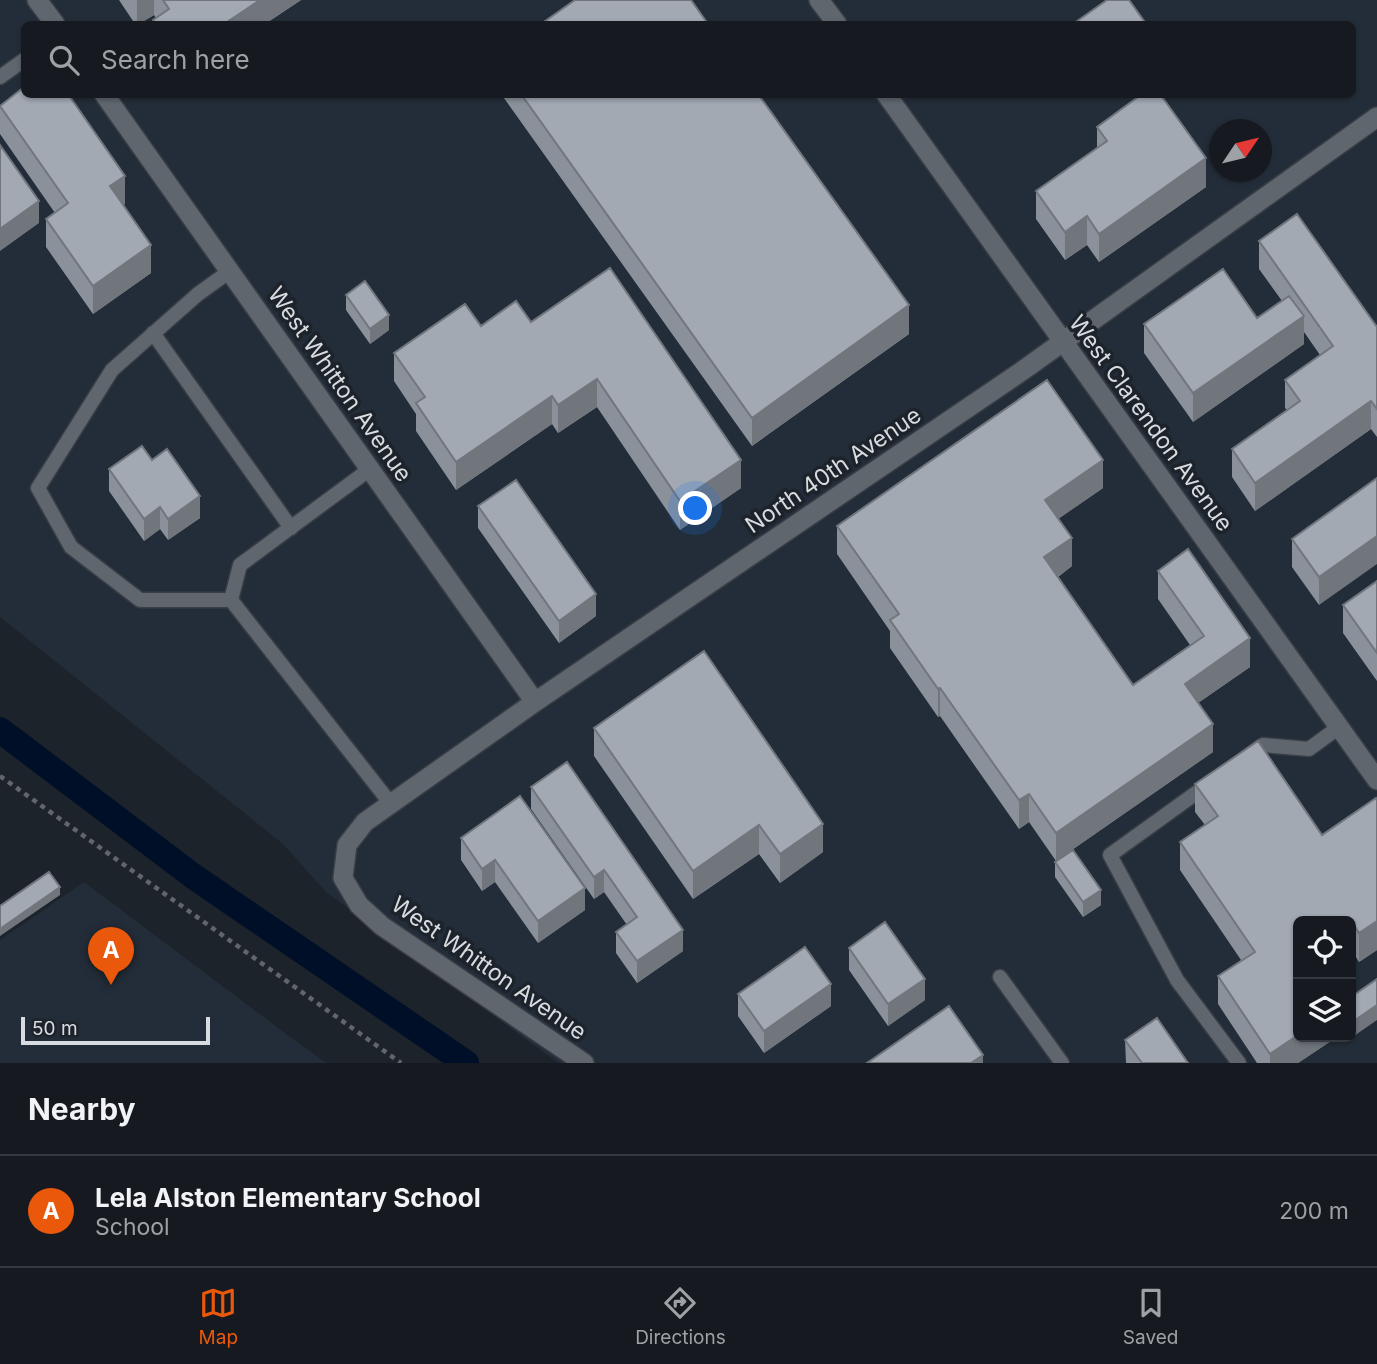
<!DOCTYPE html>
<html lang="en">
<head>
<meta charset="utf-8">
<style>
	body { margin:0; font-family:Inter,sans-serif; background:#1f2329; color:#f1f3f6 }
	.controls { position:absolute; right:21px; bottom:21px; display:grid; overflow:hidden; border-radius:10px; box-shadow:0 2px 5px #0004 }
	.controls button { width:63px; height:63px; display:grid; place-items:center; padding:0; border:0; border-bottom:2px solid #35383e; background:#161a20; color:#f1f3f6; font:35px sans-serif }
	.compass { position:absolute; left:1209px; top:119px; width:63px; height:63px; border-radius:50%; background:#161a20; box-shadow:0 2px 5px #0004; rotate:55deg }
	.scale { position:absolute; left:21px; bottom:18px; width:189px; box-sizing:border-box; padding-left:7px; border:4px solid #d8dce0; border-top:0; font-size:19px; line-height:24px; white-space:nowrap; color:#d8dce0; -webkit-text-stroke:5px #1d232a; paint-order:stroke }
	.you { position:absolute; left:696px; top:509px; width:24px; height:24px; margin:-18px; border:5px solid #fff; border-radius:50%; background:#1a73e8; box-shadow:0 0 0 10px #1a73e833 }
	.badge { display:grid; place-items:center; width:46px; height:46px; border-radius:50%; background:#ea580c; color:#fff; font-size:23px; font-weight:700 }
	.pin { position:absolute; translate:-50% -58px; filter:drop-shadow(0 2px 4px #0008) }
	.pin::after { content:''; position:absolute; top:37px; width:24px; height:21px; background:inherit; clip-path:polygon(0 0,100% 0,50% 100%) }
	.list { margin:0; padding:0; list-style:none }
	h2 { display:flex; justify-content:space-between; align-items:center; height:91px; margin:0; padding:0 28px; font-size:30px }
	h2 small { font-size:23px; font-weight:400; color:#9ea1a5 }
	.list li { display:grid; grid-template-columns:46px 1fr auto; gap:21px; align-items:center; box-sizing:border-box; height:112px; padding:0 28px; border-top:2px solid #35383e }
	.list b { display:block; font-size:26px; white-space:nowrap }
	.list p { margin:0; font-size:23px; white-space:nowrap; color:#9ea1a5 }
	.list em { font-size:23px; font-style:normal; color:#9ea1a5 }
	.icon { flex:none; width:38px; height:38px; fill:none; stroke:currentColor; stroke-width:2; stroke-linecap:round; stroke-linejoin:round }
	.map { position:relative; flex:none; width:1377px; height:1063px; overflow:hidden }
	.search { position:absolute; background:#161a20; box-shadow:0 2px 5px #0004; left:21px; right:21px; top:21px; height:77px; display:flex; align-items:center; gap:18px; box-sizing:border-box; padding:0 24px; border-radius:10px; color:#9ea1a5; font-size:26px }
	.sheet { height:203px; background:#161a20 }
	nav { display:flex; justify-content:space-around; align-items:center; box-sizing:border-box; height:98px; border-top:2px solid #35383e; background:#161a20; font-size:19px; color:#9ea1a5 }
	nav a { display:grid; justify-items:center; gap:4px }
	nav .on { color:#ea580c }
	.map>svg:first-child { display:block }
	.built { fill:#232d39; fill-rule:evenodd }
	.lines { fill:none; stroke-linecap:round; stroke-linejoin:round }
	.canal { stroke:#000f28; stroke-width:26 }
	.service-casing { stroke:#393e44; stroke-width:17 }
	.minor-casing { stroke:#393e44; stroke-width:22 }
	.path { stroke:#60666c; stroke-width:4.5; stroke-dasharray:5 5; stroke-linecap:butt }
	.service { stroke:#5f666e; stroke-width:14 }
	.minor { stroke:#5f666e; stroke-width:19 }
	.wall { fill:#8b919a }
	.shaded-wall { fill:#71767d }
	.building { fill:#a2a9b3; stroke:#71767d; stroke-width:2 }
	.labels { text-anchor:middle; stroke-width:7; stroke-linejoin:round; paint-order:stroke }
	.street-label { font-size:23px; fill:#d8dce0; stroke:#1d232a }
</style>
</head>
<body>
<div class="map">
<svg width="1377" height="1063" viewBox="0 0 1377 1063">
	<rect width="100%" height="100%" fill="#1d232a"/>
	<path class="built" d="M0,0H1377V1063H558L326,892L283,844L0,617ZM24,24H1352V94H24ZM1220,130H1262V172H1220ZM1298,921H1351V1037H1298Z
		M84,882L281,1030L326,1063H0V940Z"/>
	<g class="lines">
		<path class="canal" d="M0,730L193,876L466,1063"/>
		<defs>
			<path id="service" d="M0,77L24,60
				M230,271L198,294L112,370L38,488L71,547L140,600H231
				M153,333L291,528
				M370,469L240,565L231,600L391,804
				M1247,757L1263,745L1309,749L1339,727
				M1210,783L1110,855L1177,980L1239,1063
				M1000,977L1062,1063"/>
			<path id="minor" d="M37,0L55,24
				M819,0L837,24
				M104,94L535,702
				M886,94L1377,780
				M584,1063L382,926L359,905L343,878L347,845L365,822L535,702L1022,371L1377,117"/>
		</defs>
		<use href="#service" class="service-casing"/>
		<use href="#minor" class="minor-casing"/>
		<path class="path" d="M0,776L401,1063"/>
		<use href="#service" class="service"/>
		<use href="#minor" class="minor"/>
	</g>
	<path class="wall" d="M119,0H301L265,24H153V20L156,18L154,15L139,24H135Z
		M501,94H758L909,334L752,446Z
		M0,105L125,204L123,205L151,273L93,314L46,247V219L55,213L0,134Z
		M1097,127L1206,187L1099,262L1087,245L1065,260L1036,219V191L1097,148Z
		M1259,241L1377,327V437L1371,429L1255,511L1232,477V449L1287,410L1285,408V380L1320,355L1304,332V344L1193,422L1144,353V324L1257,318L1282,301L1259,269Z
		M346,295L389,330L370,344L346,310Z
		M531,322L741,488L680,530L597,407L558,433L552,424L456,490L416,431V414L394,381V353Z
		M152,460L200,518L168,540L160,529L144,541L109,491V469Z
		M1377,478L1319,605L1292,567V539Z
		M1103,488L1058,519L1072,566L1058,577L1133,685L1190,645L1158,599V571L1250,667L1198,703L1213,752L1056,861L1029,822L1019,829L940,716L938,717L890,648V631L837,554V526Z
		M478,506L596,616L559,643L478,528Z
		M1377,581V681L1343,633V605Z
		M594,728L823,852L780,883L759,854L693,899L594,756Z
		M1195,784L1322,835L1377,800V950L1359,962L1351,949V921H1298V1037H1337L1298,1063H1257L1218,1004V976L1241,960L1180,870V842L1205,825L1195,812Z
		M531,787L683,951L637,983L616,953V932L627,925L604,892L594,899L531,809Z
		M461,838L585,910L538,943L495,882L482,891L461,860Z
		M1055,862L1101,905L1083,917L1055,877Z
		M849,948L925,1000L888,1026L849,970Z
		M738,994L831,1006L764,1053L738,1016Z
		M1125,1040L1188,1063H1126Z"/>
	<path class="shaded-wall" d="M137,0H154V15L139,24H137Z
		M260,0H301L265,24H224Z
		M1206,158V187L1099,262V234Z
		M125,176V204L110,214V186Z
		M39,201V223L0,251V229Z
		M1087,216V245L1065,260V232Z
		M151,245V273L93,314V286Z
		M909,305V334L752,446V418Z
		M389,315V330L370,344V329Z
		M1304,316V344L1193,422V393Z
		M597,379V407L558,433V405Z
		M552,396V424L456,490V462Z
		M1371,401V429L1255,511V483Z
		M741,460V488L680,530V501Z
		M1103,460V488L1045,528V500Z
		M200,496V518L168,540V519Z
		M160,507V529L144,541V519Z
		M1377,536V564L1319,605V577Z
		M1072,538V566L1044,586V557Z
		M596,594V616L559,643V621Z
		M1250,638V667L1185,712V684Z
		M940,688V716L938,717V689Z
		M1213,724V752L1056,861V833Z
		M1029,794V822L1019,829V800Z
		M823,824V852L780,883V854Z
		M759,825V854L693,899V871Z
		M495,860V882L482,891V869Z
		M604,870V892L594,899V877Z
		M60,887V895L0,936V929Z
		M585,888V910L538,943V921Z
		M1101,890V905L1083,917V902Z
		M1377,921V950L1359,962V933Z
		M683,930V951L637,983V961Z
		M925,979V1000L888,1026V1004Z
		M831,984V1006L764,1053V1031Z
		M1377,1005V1020L1351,1038V1023Z
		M1298,1035V1037H1337L1298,1063H1270V1054Z
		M983,1055V1063H971Z"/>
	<path class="building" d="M163,0H260L224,24H156L153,20L169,9Z
		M575,0H691L708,24H541Z
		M1107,0H1129L1144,21L1138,24H1073Z
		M24,87V94H68L125,176L110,186L151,245L93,286L46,219L68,203L0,106Z
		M521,94H758L909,305L752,418Z
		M1142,94H1160L1206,158L1099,234L1087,216L1065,232L1036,191L1107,141L1097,127Z
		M0,145L39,201L0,229Z
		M1297,214L1377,327V409L1371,401L1255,483L1232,449L1300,401L1285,380L1333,346L1259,241Z
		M610,268L741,460L680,501L597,379L558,405L552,396L456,462L416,403L425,397L394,353L465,304L481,326L516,301L531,322Z
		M1223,269L1257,318L1289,296L1304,316L1193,393L1144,324Z
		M365,281L389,315L370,329L346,295Z
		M1047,380L1103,460L1045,500L1072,538L1044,557L1133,685L1204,636L1158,571L1188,549L1250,638L1185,684L1213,724L1056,833L1029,794L1019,800L940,688L938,689L890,620L899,614L837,526Z
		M142,446L152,460L167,449L200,496L168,519L160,507L144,519L109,469Z
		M1377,478V536L1319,577L1292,539Z
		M516,480L596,594L559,621L478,506Z
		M1377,581V653L1343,605Z
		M704,651L823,824L780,854L759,825L693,871L594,728Z
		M1258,741L1322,835L1376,798L1377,800V921L1359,933L1348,917L1341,921H1298V1035L1270,1054L1218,976L1255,952L1180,842L1218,816L1195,784Z
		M567,762L683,930L637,961L616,932L637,917L604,870L594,877L531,787Z
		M520,796L585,888L538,921L495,860L482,869L461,838Z
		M1073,850L1101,890L1083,902L1055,862Z
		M49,872L60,887L0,929V906Z
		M885,922L925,979L888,1004L849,948Z
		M805,947L831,984L764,1031L738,994Z
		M1377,979V1005L1351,1023V997Z
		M949,1006L983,1055L971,1063H867Z
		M1157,1018L1188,1063H1142L1125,1040Z"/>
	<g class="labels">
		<g class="street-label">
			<text transform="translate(340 384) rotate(55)" y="8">West Whitton Avenue</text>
			<text transform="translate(1151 423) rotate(54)" y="8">West Clarendon Avenue</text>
			<text transform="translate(833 470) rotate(-34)" y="8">North 40th Avenue</text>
			<text transform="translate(489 968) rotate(35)" y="8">West Whitton Avenue</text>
		</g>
	</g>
</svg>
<div class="controls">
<button><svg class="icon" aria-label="locate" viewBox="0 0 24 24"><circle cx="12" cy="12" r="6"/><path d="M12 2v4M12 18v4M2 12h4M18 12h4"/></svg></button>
<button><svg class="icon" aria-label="layers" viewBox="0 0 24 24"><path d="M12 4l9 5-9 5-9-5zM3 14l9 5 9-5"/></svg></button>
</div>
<svg class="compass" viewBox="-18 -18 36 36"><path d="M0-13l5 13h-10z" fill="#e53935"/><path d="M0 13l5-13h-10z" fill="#9ea1a5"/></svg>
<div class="scale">50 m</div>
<div class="you"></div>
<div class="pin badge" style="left:111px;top:985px">A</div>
<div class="search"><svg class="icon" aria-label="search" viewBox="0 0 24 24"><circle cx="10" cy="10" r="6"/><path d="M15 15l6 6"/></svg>Search here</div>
</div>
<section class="sheet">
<h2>Nearby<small></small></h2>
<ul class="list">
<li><span class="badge">A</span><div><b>Lela Alston Elementary School</b><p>School</p></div><em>200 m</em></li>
</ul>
</section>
<nav>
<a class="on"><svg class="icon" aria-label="map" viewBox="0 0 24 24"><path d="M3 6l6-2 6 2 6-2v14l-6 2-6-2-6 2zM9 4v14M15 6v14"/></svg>Map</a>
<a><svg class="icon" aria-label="directions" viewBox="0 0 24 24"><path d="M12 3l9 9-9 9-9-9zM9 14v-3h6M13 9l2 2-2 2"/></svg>Directions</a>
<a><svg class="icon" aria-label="saved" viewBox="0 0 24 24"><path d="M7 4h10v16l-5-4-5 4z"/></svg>Saved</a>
</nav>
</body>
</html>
